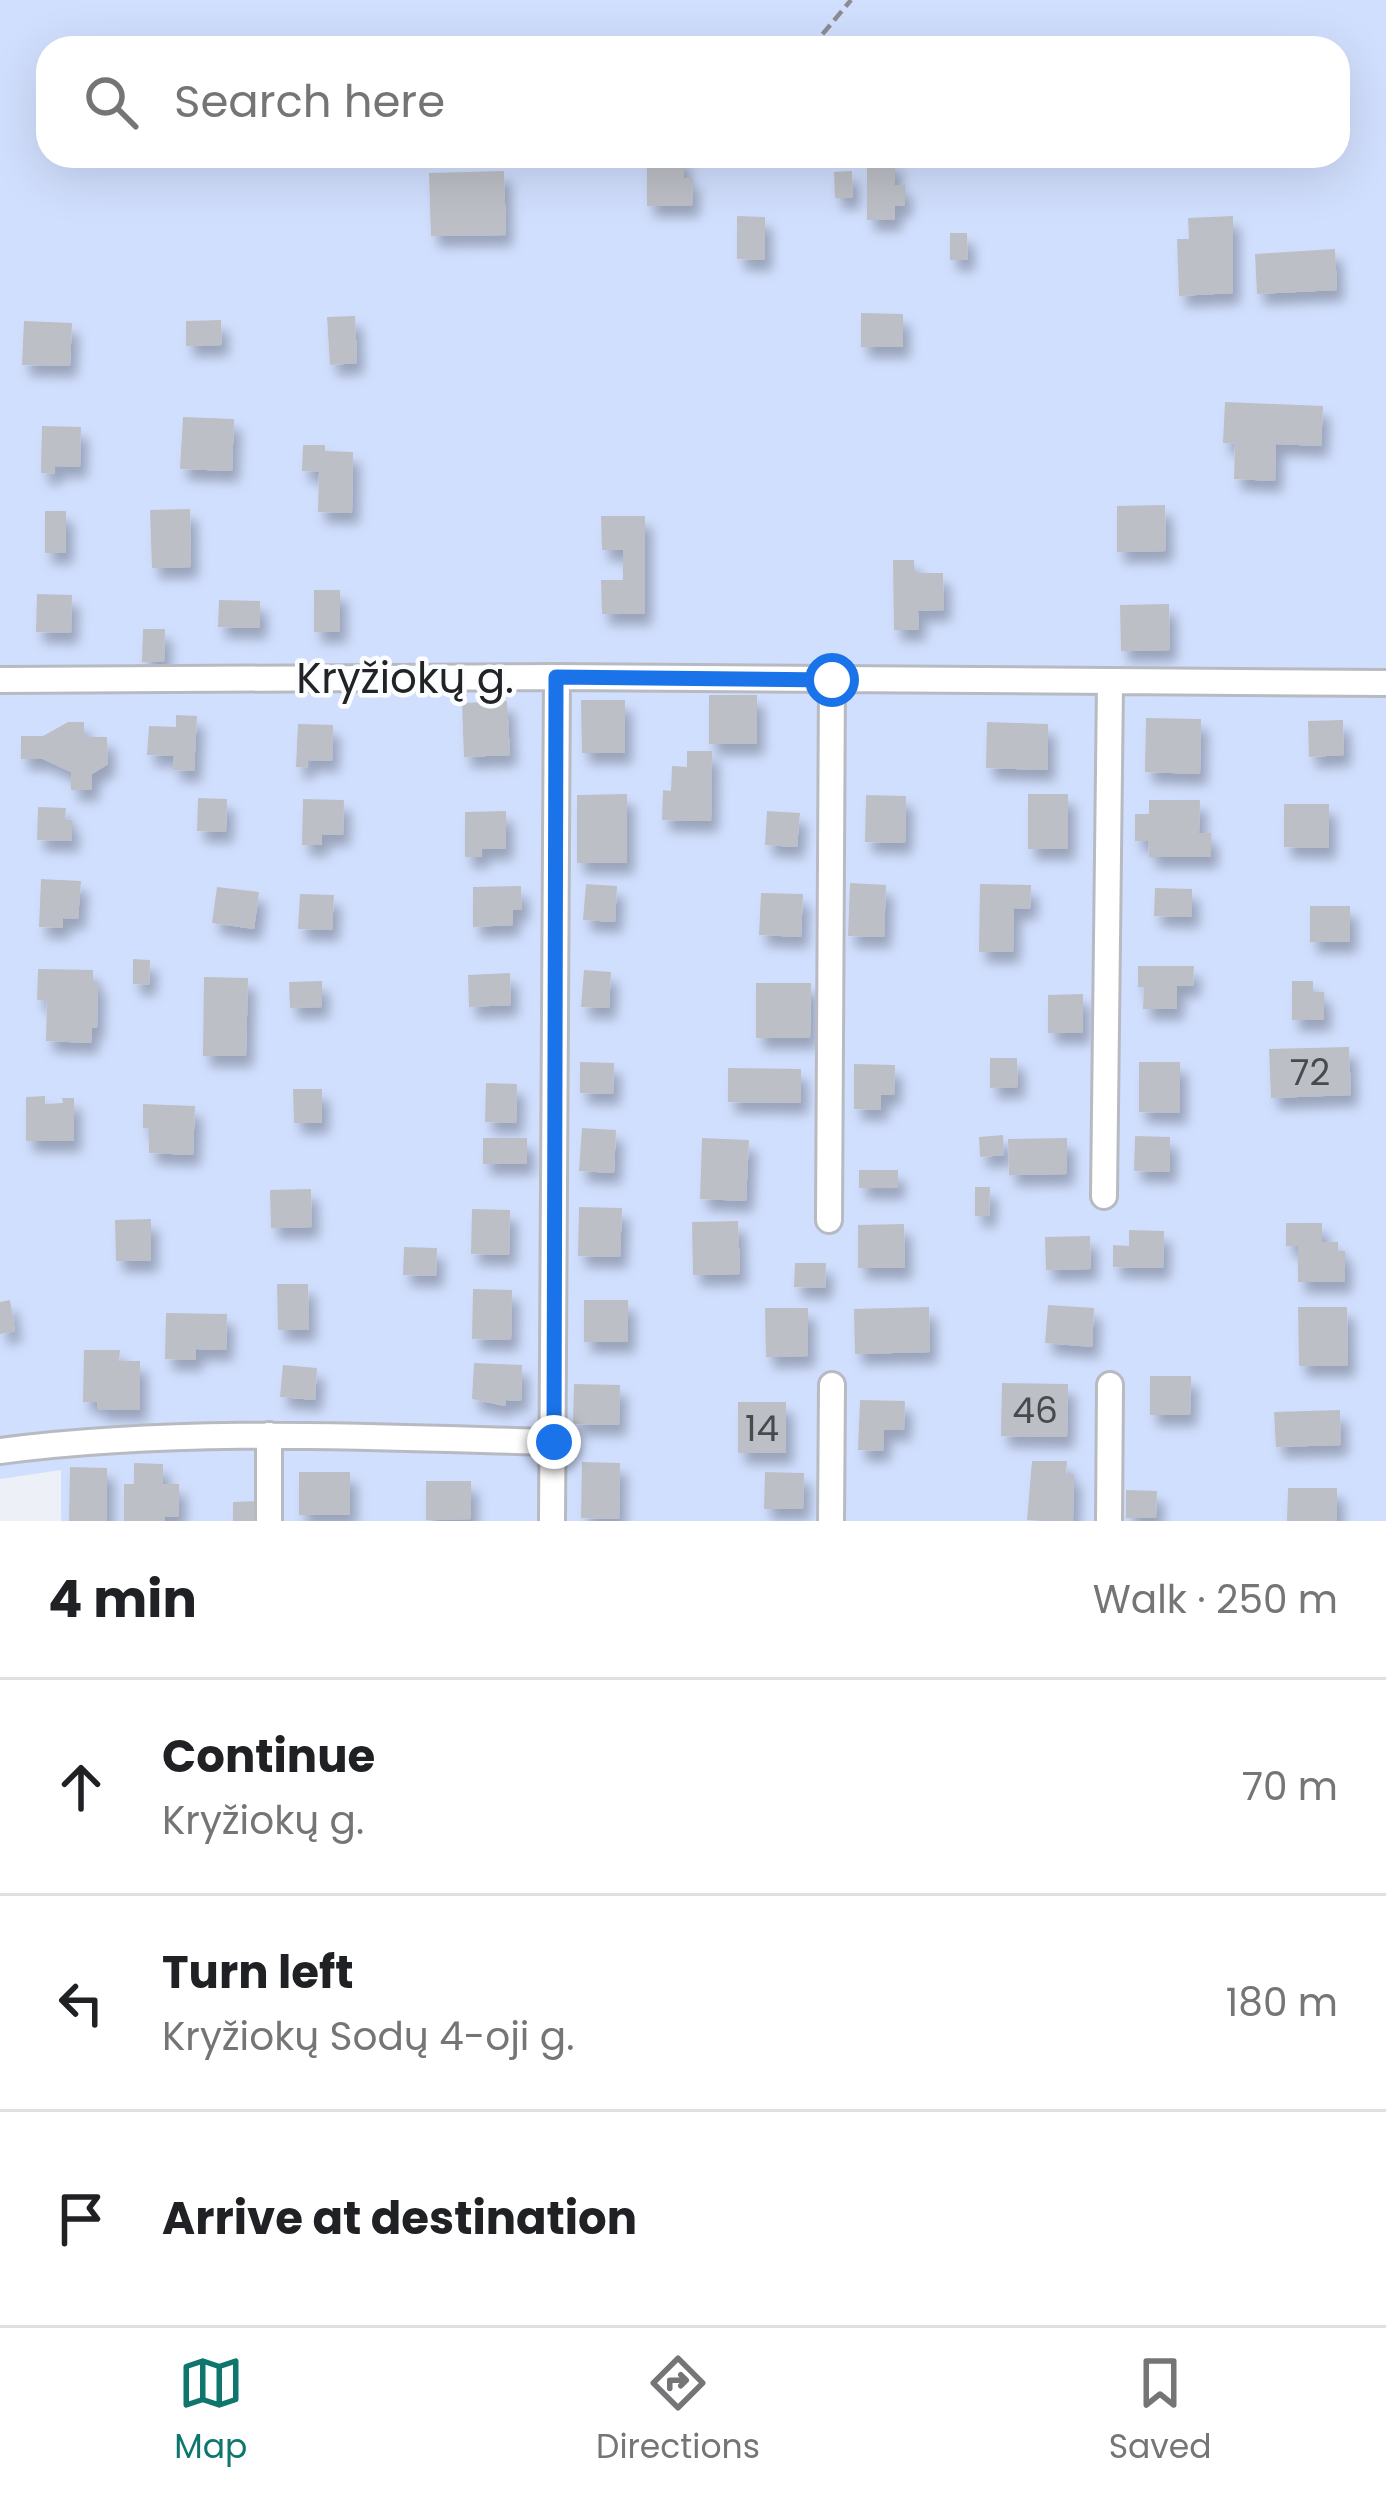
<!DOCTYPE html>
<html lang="en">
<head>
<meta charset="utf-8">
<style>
	body { margin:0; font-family:Poppins,sans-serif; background:#f6f6f6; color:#202124 }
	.stop { position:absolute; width:36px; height:36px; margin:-27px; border:9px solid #1a73e8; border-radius:50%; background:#fff }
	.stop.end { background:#1a73e8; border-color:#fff; box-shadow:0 3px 12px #0008 }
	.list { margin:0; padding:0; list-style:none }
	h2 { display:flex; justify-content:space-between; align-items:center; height:156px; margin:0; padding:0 48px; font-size:51px }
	h2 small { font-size:39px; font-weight:400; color:#757577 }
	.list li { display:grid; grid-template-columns:78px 1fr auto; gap:36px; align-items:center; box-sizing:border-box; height:216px; padding:0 48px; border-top:3px solid #e0e0e0 }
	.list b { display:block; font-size:45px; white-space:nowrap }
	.list p { margin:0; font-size:39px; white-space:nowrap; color:#757577 }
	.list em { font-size:39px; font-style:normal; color:#757577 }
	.icon { flex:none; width:66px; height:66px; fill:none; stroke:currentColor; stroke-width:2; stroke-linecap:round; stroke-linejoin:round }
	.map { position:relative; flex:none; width:1386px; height:1521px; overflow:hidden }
	.search { position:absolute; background:#fff; box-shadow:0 12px 48px #0002; left:36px; right:36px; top:36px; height:132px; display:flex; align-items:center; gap:30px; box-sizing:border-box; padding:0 42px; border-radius:36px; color:#757577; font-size:45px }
	.sheet { height:804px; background:#fff }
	nav { display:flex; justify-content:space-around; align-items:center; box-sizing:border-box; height:168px; border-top:3px solid #e0e0e0; background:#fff; font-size:33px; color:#757577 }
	nav a { display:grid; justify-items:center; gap:6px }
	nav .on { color:#0f766e }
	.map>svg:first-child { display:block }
	.green { fill:#d1dffe; fill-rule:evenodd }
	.building { fill:#bdbfc6; filter:url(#shadow) }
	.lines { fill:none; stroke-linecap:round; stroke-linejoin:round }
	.minor-casing { stroke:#b7bac1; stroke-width:30 }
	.path { stroke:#8b8d92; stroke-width:4.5; stroke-dasharray:12 6; stroke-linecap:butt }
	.minor { stroke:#fff; stroke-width:24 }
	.route { stroke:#1a73e8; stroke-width:15 }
	.labels { text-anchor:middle; stroke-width:9; stroke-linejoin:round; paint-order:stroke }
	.number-label { font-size:36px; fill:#494a4e }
	.street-label { font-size:42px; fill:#222326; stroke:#fcfdfe }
</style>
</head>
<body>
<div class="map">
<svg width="1386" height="1521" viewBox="0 0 1386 1521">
	<defs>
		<filter id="shadow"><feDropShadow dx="7" dy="11" stdDeviation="6" flood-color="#0004"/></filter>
	</defs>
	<rect width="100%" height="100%" fill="#edf0f7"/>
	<path class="green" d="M0,0H1386V1521H61V1470L0,1479ZM48,48H1338V156H48Z"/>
	<path class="building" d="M647,156H684V178H693L692,206H647Z
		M867,160H895V185H905V206H895V220H867Z
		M504,171L506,235L431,236L429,173Z
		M852,171L853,198H835L834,172Z
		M737,216L765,217V260L737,259Z
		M1233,216V293L1179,296L1177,239H1189L1188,218Z
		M950,233H967L968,260H950Z
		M1335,249L1337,290L1257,294L1255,254Z
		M861,313L903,314V347H861Z
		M355,316L357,363L330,365L327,317Z
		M221,320L222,345L186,346V321Z
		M24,321L72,323L70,366L22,365Z
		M1225,402L1323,406L1321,446L1276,444L1275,481L1234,479L1235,444L1223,443Z
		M183,417L234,419L232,471L180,469Z
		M42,426L81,427L80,467L55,466V474L41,473Z
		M303,445H325V451L353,452L352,513L318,512L319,472L302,471Z
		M1165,505L1166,551L1117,552V506Z
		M190,509L191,567L152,568L150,510Z
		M45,511H66V553H45Z
		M601,516H645V614H602L601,580H623V550H602Z
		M893,560H914L915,573H943L944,610L918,611L919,630H894Z
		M314,590H340V632H314Z
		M37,594L72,595L71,633L36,632Z
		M219,600L260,601V628L218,627Z
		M1169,604L1170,650L1121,651L1120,605Z
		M143,629H165L164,662H142Z
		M709,695H757V744H709Z
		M581,700H625V753H582Z
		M507,701L510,755L464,757L462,703Z
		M176,715L197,716L194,771L173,770L174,756L147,755L149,726L176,727Z
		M1146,718L1201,719L1200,774L1145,772Z
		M1343,720L1344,755L1309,757L1308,721Z
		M68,722H84V737H107L108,764L92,774V790H71V772L43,759H21V736H43Z
		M987,722L1048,724V770L986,768Z
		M298,724L333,725L332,761L308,760L307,768L296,767Z
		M687,751H712L711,821L662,820L663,790L671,791L672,766L687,767Z
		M627,794V863H577V795Z
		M1028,794H1068V849H1028Z
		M866,795L906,796L905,843L865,842Z
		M198,798L227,799L226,832L197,831Z
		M303,799L344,800L343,835H322V845H302Z
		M1149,800H1200L1199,833H1211V857H1149L1148,841H1135V814H1149Z
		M1284,804H1329V848L1284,847Z
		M38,807L66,808L65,819L72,820V841L37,840Z
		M506,811V849H482V857H465V812Z
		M767,811L800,813L797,847L765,845Z
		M41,879L81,881L78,919L63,918V928L39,927Z
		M850,883L886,885L884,937L848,936Z
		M586,884L617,886L615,922L583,920Z
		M980,884L1031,885L1030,909L1014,908L1013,952H979Z
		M521,886L522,910H513V925L473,927V887Z
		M217,887L259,892L254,929L212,923Z
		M1155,888L1192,889V917L1154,916Z
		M761,893L803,894L801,937L759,935Z
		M300,894L334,895L332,930L298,929Z
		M1310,906H1350V942H1310Z
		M133,959L150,960L149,985L133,984Z
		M1138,966H1194L1193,986H1177V1009H1143L1144,987H1138Z
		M38,969L93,970V982H98L97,1028H92L91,1043L46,1041L47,1000H37Z
		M584,970L611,972L609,1008L581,1007Z
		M510,973L511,1005L469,1007L468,975Z
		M204,977L248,978L246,1056H203Z
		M322,981V1007L290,1008L289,982Z
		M1292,981H1313V992H1324V1020H1292Z
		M756,983H811L810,1038H756Z
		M1083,994V1033H1048V995Z
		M1349,1047L1351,1095L1271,1098L1269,1049Z
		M990,1058H1017L1018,1087L990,1088Z
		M580,1062L614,1063L613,1094L580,1093Z
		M1139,1062H1180V1113L1139,1112Z
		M854,1064L895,1065L894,1095H881V1110L854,1109Z
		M728,1068L801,1069V1103L728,1102Z
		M486,1083L517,1084L516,1123L485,1122Z
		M293,1089H322V1123H294Z
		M45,1096V1104L63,1103L62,1098H74V1141H26V1097Z
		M143,1104L195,1106L193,1155L149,1153V1128H143Z
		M582,1128L616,1130L614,1173L579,1171Z
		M1003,1135L1004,1155L980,1157L979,1137Z
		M1135,1136L1170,1137V1172L1134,1171Z
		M483,1138H527V1164H483Z
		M702,1138L749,1140L746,1201L700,1199Z
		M1067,1138V1174L1009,1175L1008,1139Z
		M859,1170H898V1188H859Z
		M975,1187H990L989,1216H975Z
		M311,1189L312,1227L271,1228L270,1190Z
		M579,1207L622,1208L620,1257L578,1256Z
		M472,1209L510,1210L509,1255L471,1254Z
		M151,1219V1261H116L115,1220Z
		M738,1221L740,1274L693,1275L692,1222Z
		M1286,1223H1322V1242H1338V1251H1345V1282H1298V1246H1286Z
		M904,1224L905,1268H858V1225Z
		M1129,1230L1164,1231L1163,1268L1113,1267V1245L1129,1246Z
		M1090,1236L1091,1269L1046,1270L1045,1237Z
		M404,1247L437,1248L436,1276L403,1275Z
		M795,1263H826L825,1288L794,1287Z
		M277,1284H308L309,1330H278Z
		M473,1289L512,1290L511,1340L472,1339Z
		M10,1300L15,1331L0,1334V1302Z
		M584,1300H628V1342H584Z
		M1048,1305L1094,1308L1092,1347L1045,1343Z
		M929,1307L930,1352L855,1354L854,1309Z
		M1298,1307H1347L1348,1366H1299Z
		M765,1308H808V1356L766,1357Z
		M166,1313L227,1314L226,1350L196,1349V1360L165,1359Z
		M84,1350H120L119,1361H140V1410L97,1409V1402H83Z
		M474,1363L522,1365L521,1401L506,1400L505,1406L472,1399Z
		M283,1365L317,1368L315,1400L280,1397Z
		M1150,1376H1191L1190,1415H1150Z
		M1002,1383L1068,1384L1067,1437L1001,1436Z
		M574,1384L620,1385L619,1425L573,1424Z
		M860,1400L905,1401L904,1430H884L883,1451L858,1450Z
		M738,1402H786V1453H738Z
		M1340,1410L1341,1445L1276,1447L1274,1412Z
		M1032,1461H1067L1066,1474H1074L1073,1521L1027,1520Z
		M582,1462L620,1463L619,1519L581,1518Z
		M134,1463L163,1464V1484H179V1517H165V1521H124V1484H134Z
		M70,1467L107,1468V1521H69Z
		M299,1472H350V1515H299Z
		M765,1472L804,1473L803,1509H764Z
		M426,1481H471V1519L426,1520Z
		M1288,1488H1337V1521H1287Z
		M1126,1490L1157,1491L1156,1518H1126Z
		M258,1501V1521H233V1502Z"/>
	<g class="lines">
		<defs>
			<path id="minor" d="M0,680L557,677L1386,683
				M1104,1196L1110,684
				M829,1220L832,680
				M269,1435V1521
				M0,1451C184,1427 369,1437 553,1442
				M552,1521L557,677
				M831,1521L832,1385
				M1109,1521L1110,1385"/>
		</defs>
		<use href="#minor" class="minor-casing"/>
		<path class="path" d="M811,48L851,0"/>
		<use href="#minor" class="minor"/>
	</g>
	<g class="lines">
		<path class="route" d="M554,1442L556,677L832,680"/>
	</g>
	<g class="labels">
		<g class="number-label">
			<text x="1310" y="1085">72</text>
			<text x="1035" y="1423">46</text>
			<text x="762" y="1441">14</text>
		</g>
		<g class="street-label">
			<text x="405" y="693">Kryžiokų g.</text>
		</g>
	</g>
</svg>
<div class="stop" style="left:832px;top:680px"></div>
<div class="stop end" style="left:554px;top:1442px"></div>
<div class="search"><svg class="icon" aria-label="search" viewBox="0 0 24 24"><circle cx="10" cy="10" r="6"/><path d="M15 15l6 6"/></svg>Search here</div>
</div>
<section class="sheet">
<h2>4 min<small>Walk · 250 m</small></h2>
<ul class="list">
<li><svg class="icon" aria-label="ahead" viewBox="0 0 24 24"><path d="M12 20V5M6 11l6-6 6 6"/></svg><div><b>Continue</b><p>Kryžiokų g.</p></div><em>70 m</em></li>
<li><svg class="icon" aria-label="left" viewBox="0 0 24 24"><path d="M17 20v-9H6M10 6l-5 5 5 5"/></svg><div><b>Turn left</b><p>Kryžiokų Sodų 4-oji g.</p></div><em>180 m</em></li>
<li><svg class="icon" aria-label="arrive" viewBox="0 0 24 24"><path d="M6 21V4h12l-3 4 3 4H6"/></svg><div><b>Arrive at destination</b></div></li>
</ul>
</section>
<nav>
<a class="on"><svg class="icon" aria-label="map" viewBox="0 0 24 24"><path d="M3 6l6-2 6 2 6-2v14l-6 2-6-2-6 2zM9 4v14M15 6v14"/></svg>Map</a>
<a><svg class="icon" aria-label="directions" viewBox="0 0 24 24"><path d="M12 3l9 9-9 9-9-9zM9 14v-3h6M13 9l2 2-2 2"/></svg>Directions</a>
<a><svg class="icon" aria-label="saved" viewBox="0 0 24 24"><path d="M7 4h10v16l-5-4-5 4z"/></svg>Saved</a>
</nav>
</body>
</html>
